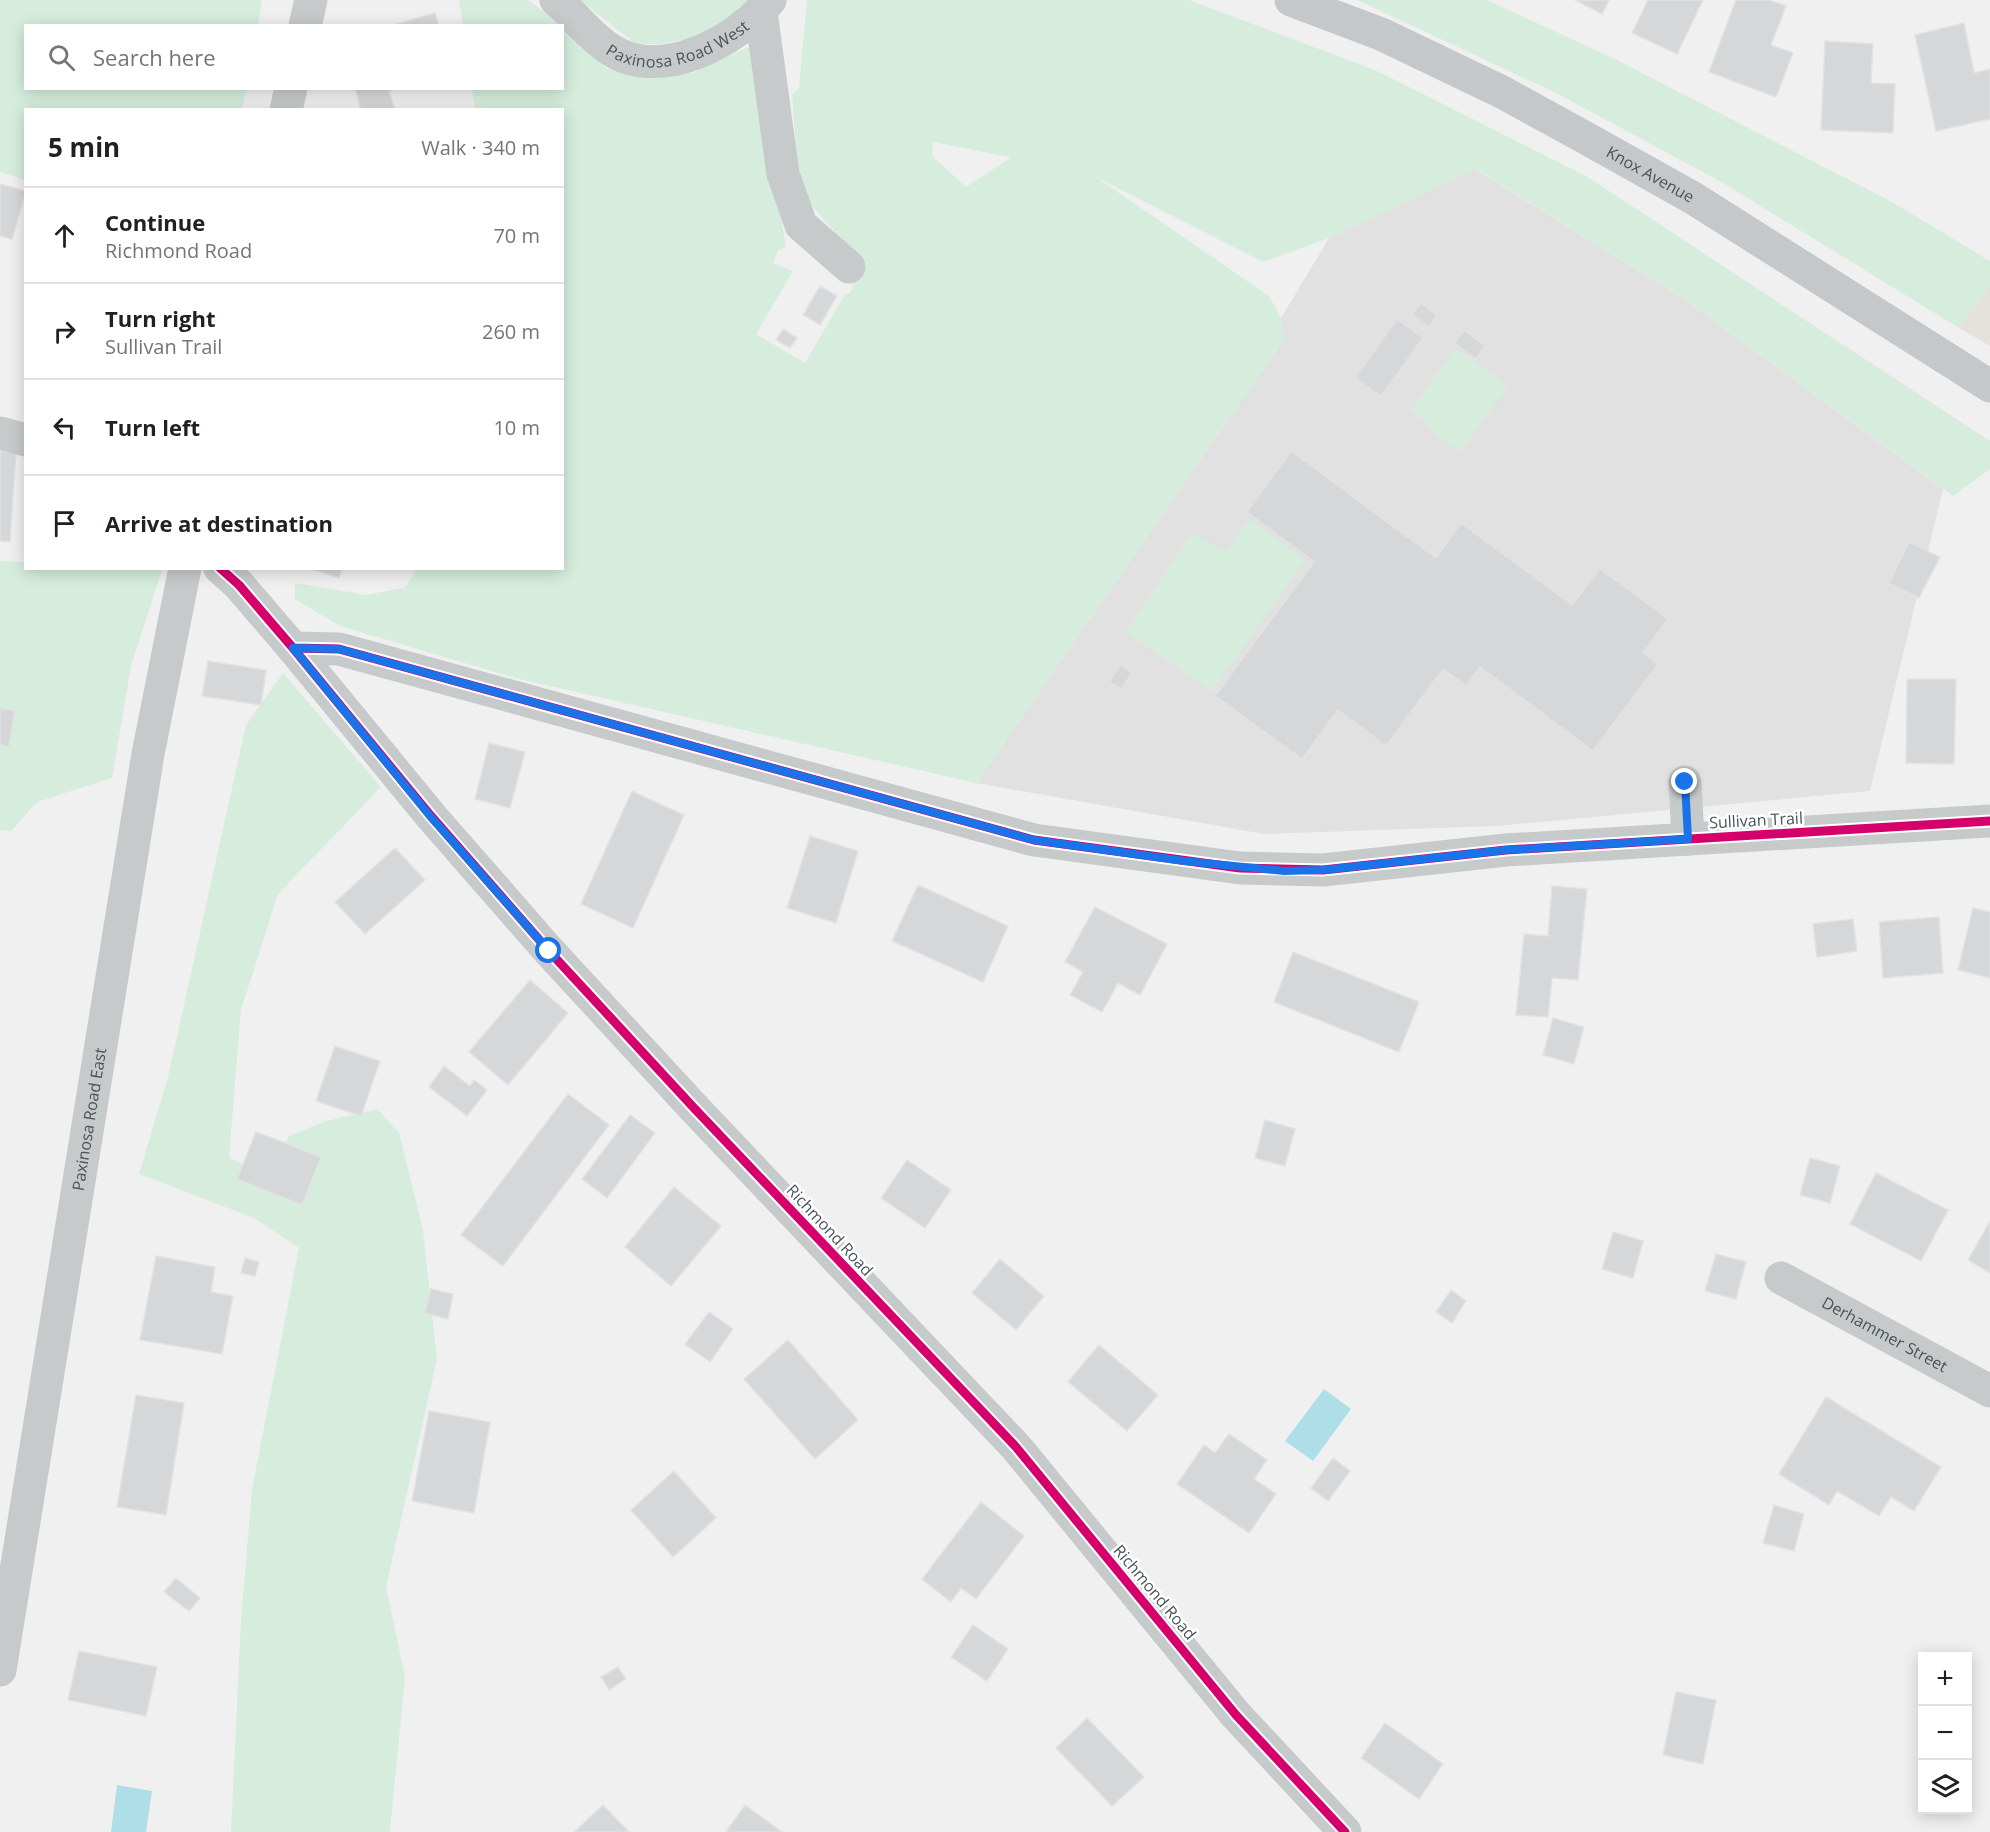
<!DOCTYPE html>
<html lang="en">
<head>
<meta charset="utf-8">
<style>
	body { margin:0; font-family:"Open Sans",sans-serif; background:#f6f6f6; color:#202124 }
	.controls { position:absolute; right:18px; bottom:18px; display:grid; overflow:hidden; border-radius:0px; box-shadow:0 3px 15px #0003 }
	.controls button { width:54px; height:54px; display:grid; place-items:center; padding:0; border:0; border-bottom:2px solid #e0e0e0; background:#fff; color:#202124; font:30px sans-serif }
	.stop { position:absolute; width:18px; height:18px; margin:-14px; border:4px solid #1a73e8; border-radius:50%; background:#fff }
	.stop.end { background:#1a73e8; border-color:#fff; box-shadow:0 2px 6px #0008 }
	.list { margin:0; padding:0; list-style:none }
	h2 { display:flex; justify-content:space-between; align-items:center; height:78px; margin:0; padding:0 24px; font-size:26px }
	h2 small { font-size:20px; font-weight:400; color:#757577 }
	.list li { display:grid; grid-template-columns:39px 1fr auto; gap:18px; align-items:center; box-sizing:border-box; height:96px; padding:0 24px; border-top:2px solid #e0e0e0 }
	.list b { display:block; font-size:22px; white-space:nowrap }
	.list p { margin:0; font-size:20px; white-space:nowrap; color:#757577 }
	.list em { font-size:20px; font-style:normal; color:#757577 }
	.icon { flex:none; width:33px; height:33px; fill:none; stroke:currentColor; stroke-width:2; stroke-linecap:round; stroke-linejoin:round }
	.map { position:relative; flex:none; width:1990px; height:1832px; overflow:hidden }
	.search { position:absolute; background:#fff; box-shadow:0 3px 15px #0003; left:24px; top:24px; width:540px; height:66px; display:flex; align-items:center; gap:15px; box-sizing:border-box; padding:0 21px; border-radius:0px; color:#757577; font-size:22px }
	.panel { position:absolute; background:#fff; box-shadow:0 3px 15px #0003; left:24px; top:108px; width:540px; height:462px; border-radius:0px }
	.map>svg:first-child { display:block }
	.commercial { fill:#e5e2dd }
	.education { fill:#e2e1e1 }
	.green { fill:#d6eddd; fill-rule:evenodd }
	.water { fill:#aedfe8 }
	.building { fill:#d6d7d8; stroke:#e1e2e3; stroke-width:1.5 }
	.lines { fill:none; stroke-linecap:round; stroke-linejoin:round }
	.minor { stroke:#c7cacb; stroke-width:33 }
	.major { stroke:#c5c8cb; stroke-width:33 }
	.cycleway-casing { stroke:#fff; stroke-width:13 }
	.cycleway { stroke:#d6006c; stroke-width:9 }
	.route { stroke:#1a73e8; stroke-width:8 }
	.labels { text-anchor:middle; stroke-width:5; stroke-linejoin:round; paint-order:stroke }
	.street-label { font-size:16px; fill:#48535a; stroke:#fff }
</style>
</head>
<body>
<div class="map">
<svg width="1990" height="1832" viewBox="0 0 1990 1832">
	<rect width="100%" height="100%" fill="#f0f0f0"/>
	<path class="commercial" d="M1990,285V346L1959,328Z"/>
	<path class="education" d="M1475,169L1684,299L1943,489L1870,791L1496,826L1264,834L976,783L1284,339L1281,318L1329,238Z"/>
	<path class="green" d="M0,0H262L258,25L26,26V88L246,89L242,109L26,110L25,180L0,172Z
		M459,0H528L562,25H463Z
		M580,0H751L729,21L697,37L660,44H636Z
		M807,0H1189L1375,70L1586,176L1990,441V469L1953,496L1684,299L1476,169L1329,238L1263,262L1096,177L1269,296L1281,318L1284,339L976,783L515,678L340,626L295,599V583L367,595L406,587L416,569L562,568V110L475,109L472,89L562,88L563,26L606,68L641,76L692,73L748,47L756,57L760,99L786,247L778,251L773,263L793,271L756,334L805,363L845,294L850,293L862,263L799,191L792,94L799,88ZM933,142L1009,157L1010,158L966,187L932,156Z
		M1357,0H1487L1615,59L1894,203L1990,261V285L1959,328L1723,183L1556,93Z
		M1455,348L1508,386L1460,452L1426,427L1428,423L1411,410Z
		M1249,519L1305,560L1212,691L1126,632L1192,533L1225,552Z
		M0,561L25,562L26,568L162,570L131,666L112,778L37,802L11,831L0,830Z
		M283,673L381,787L278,894L241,1010L229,1158L270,1175L289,1136L326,1121L377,1109L399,1132L423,1230L437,1359L386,1587L405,1677L390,1832H231L241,1620L252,1489L299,1248L254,1218L139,1174L168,1077L246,725Z"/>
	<path class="water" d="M1324,1389L1351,1409L1313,1461L1285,1441Z
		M117,1785L152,1791L146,1832H111Z"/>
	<path class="building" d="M1575,0H1609L1602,14Z
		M1648,0H1703L1677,54L1632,33Z
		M1736,0H1770L1786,6L1771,45L1793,53L1776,97L1709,72Z
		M435,13L439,26H390Z
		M1964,23L1974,73L1990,69V119L1936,131L1915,35Z
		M1825,41L1873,44L1871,83L1895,84L1893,133L1821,130Z
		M355,88H397L389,91L395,110H361Z
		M0,184L26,191L12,239L0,236Z
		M820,286L837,296L820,325L803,315Z
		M1421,303L1437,315L1429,327L1412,314Z
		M1397,319L1423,338L1381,396L1355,378Z
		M783,329L797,338L790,348L776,340Z
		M1464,330L1485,346L1476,359L1454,343Z
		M0,451L16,452L10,542L0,541Z
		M1291,451L1436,558L1461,523L1572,605L1600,569L1668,619L1643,653L1658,664L1593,751L1480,667L1466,686L1443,669L1386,746L1338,710L1302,759L1215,696L1314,562L1247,512Z
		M1909,542L1940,557L1919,598L1889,583Z
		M308,568H342L339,578Z
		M208,661L266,670L261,705L202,696Z
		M1121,665L1132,673L1121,689L1109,681Z
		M1907,679H1956L1954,764L1906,763Z
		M0,708L15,711L9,747L0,745Z
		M489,743L525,752L510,808L475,799Z
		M632,791L684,815L633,928L581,904Z
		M810,836L858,851L836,923L787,908Z
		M395,848L425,880L365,934L335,902Z
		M918,885L1008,926L983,982L892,941Z
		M1552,886L1587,889L1578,980L1552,978L1548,1017L1516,1015L1524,934L1548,936Z
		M1095,907L1167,944L1140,995L1118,983L1102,1012L1070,995L1083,972L1065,962Z
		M1973,908L1990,912V978L1958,970Z
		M1939,917L1943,973L1883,978L1879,922Z
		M1853,919L1857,951L1817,957L1813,924Z
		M1293,952L1419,1002L1399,1052L1274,1002Z
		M530,980L568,1013L508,1085L469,1052Z
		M1553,1018L1584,1027L1574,1064L1543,1055Z
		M335,1046L380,1061L361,1116L316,1101Z
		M444,1066L470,1086L474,1080L487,1090L467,1116L429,1087Z
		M568,1094L609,1125L503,1266L461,1235Z
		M630,1115L655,1133L607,1198L582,1179Z
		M1265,1120L1295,1129L1285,1166L1255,1158Z
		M256,1132L321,1157L302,1205L237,1179Z
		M1810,1158L1840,1166L1830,1203L1800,1195Z
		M907,1160L951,1190L925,1228L881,1198Z
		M1876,1173L1948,1210L1921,1261L1850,1224Z
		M674,1187L721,1226L671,1286L625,1247Z
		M1990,1221V1273L1968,1260Z
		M1613,1232L1643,1241L1633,1278L1602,1269Z
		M1716,1254L1746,1262L1736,1299L1705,1291Z
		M156,1256L215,1267L211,1292L233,1296L222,1354L140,1340Z
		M245,1258L259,1262L255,1276L241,1273Z
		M1000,1259L1044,1296L1016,1330L972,1293Z
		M431,1289L453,1294L448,1319L425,1313Z
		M1451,1290L1466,1301L1452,1323L1436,1312Z
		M709,1312L733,1329L710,1362L685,1344Z
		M788,1340L858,1420L815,1459L744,1379Z
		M1099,1345L1158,1395L1127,1431L1068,1382Z
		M136,1395L184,1403L166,1515L117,1507Z
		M1826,1397L1941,1467L1914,1511L1891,1497L1879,1516L1837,1491L1829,1505L1779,1474Z
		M429,1411L490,1422L474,1513L412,1501Z
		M1229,1434L1267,1460L1254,1479L1276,1494L1249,1533L1177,1484L1204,1445L1215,1453Z
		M1333,1458L1350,1471L1328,1501L1311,1488Z
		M674,1471L716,1518L673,1557L631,1510Z
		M981,1502L1024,1536L976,1599L961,1588L951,1602L922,1579Z
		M1774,1505L1804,1514L1794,1551L1763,1543Z
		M176,1578L200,1598L189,1611L164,1592Z
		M973,1625L1008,1649L987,1681L951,1657Z
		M79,1651L157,1667L146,1716L68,1700Z
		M618,1667L626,1679L609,1690L601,1677Z
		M1676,1692L1716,1700L1703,1764L1663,1755Z
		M1087,1718L1144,1777L1112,1806L1056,1748Z
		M1385,1723L1443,1764L1419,1799L1361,1758Z
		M603,1805L629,1832H574Z
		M745,1805L782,1832H726Z"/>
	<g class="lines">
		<g class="minor">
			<path id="s1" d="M556,0C575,15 589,36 611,50C661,82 737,42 770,0"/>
			<path d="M761,12L783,174L801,225L849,267"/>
			<path d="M305,26L311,0"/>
			<path d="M286,110L291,88"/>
			<path d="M0,433L26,440"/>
			<path d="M220,568L239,585L293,648L431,816L549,951L694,1108L1016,1447L1236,1715L1345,1832"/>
			<path d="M293,648L339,649L1034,840L1240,868L1323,870L1506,850L1990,821"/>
			<path d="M1685,782L1688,839"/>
			<path id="s2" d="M1781,1278L1990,1391"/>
			<path id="s3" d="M0,1670L148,754L185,568"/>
		</g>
		<path class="major" id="s4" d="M1291,0L1381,34L1502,92L1584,137L1693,198L1990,386"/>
		<defs>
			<path id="cycleway" d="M220,568L239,585L293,648L431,816L549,951L694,1108L1016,1447L1236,1715L1345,1832
				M293,648L339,649L1034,840L1240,868L1323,870L1506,850L1990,821"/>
		</defs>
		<use href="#cycleway" class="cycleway-casing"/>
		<use href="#cycleway" class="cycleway"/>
	</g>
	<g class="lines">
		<path class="route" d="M549,951L430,816L293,648L339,649L1034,840L1184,861L1284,871L1323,870L1506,850L1688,839L1685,782"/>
	</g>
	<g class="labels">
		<g class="street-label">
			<text dy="6" stroke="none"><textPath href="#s1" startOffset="146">Paxinosa Road West</textPath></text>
			<text dy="6" stroke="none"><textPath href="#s4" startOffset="400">Knox Avenue</textPath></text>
			<text transform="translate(1756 820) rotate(-3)" y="6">Sullivan Trail</text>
			<text dy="6" stroke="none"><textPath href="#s3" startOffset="558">Paxinosa Road East</textPath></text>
			<text transform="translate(830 1230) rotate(47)" y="6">Richmond Road</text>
			<text dy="6" stroke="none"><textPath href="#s2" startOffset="118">Derhammer Street</textPath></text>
			<text transform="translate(1155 1592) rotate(50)" y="6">Richmond Road</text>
		</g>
	</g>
</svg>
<div class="controls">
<button>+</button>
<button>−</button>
<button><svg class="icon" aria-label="layers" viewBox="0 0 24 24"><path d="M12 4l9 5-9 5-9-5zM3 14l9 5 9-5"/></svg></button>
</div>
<div class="stop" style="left:549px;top:951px"></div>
<div class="stop end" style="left:1685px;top:782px"></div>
<div class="search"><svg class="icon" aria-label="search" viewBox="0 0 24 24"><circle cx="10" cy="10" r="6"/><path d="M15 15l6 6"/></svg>Search here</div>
<section class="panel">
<h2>5 min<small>Walk · 340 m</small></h2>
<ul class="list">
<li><svg class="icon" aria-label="ahead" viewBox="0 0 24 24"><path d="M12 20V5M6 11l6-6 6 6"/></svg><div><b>Continue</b><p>Richmond Road</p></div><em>70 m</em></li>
<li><svg class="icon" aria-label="right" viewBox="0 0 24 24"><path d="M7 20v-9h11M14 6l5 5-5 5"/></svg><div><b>Turn right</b><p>Sullivan Trail</p></div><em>260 m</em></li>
<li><svg class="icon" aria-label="left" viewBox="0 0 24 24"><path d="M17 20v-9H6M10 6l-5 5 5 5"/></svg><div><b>Turn left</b></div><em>10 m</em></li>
<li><svg class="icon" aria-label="arrive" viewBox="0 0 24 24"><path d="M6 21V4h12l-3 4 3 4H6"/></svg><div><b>Arrive at destination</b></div></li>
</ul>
</section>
</div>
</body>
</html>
